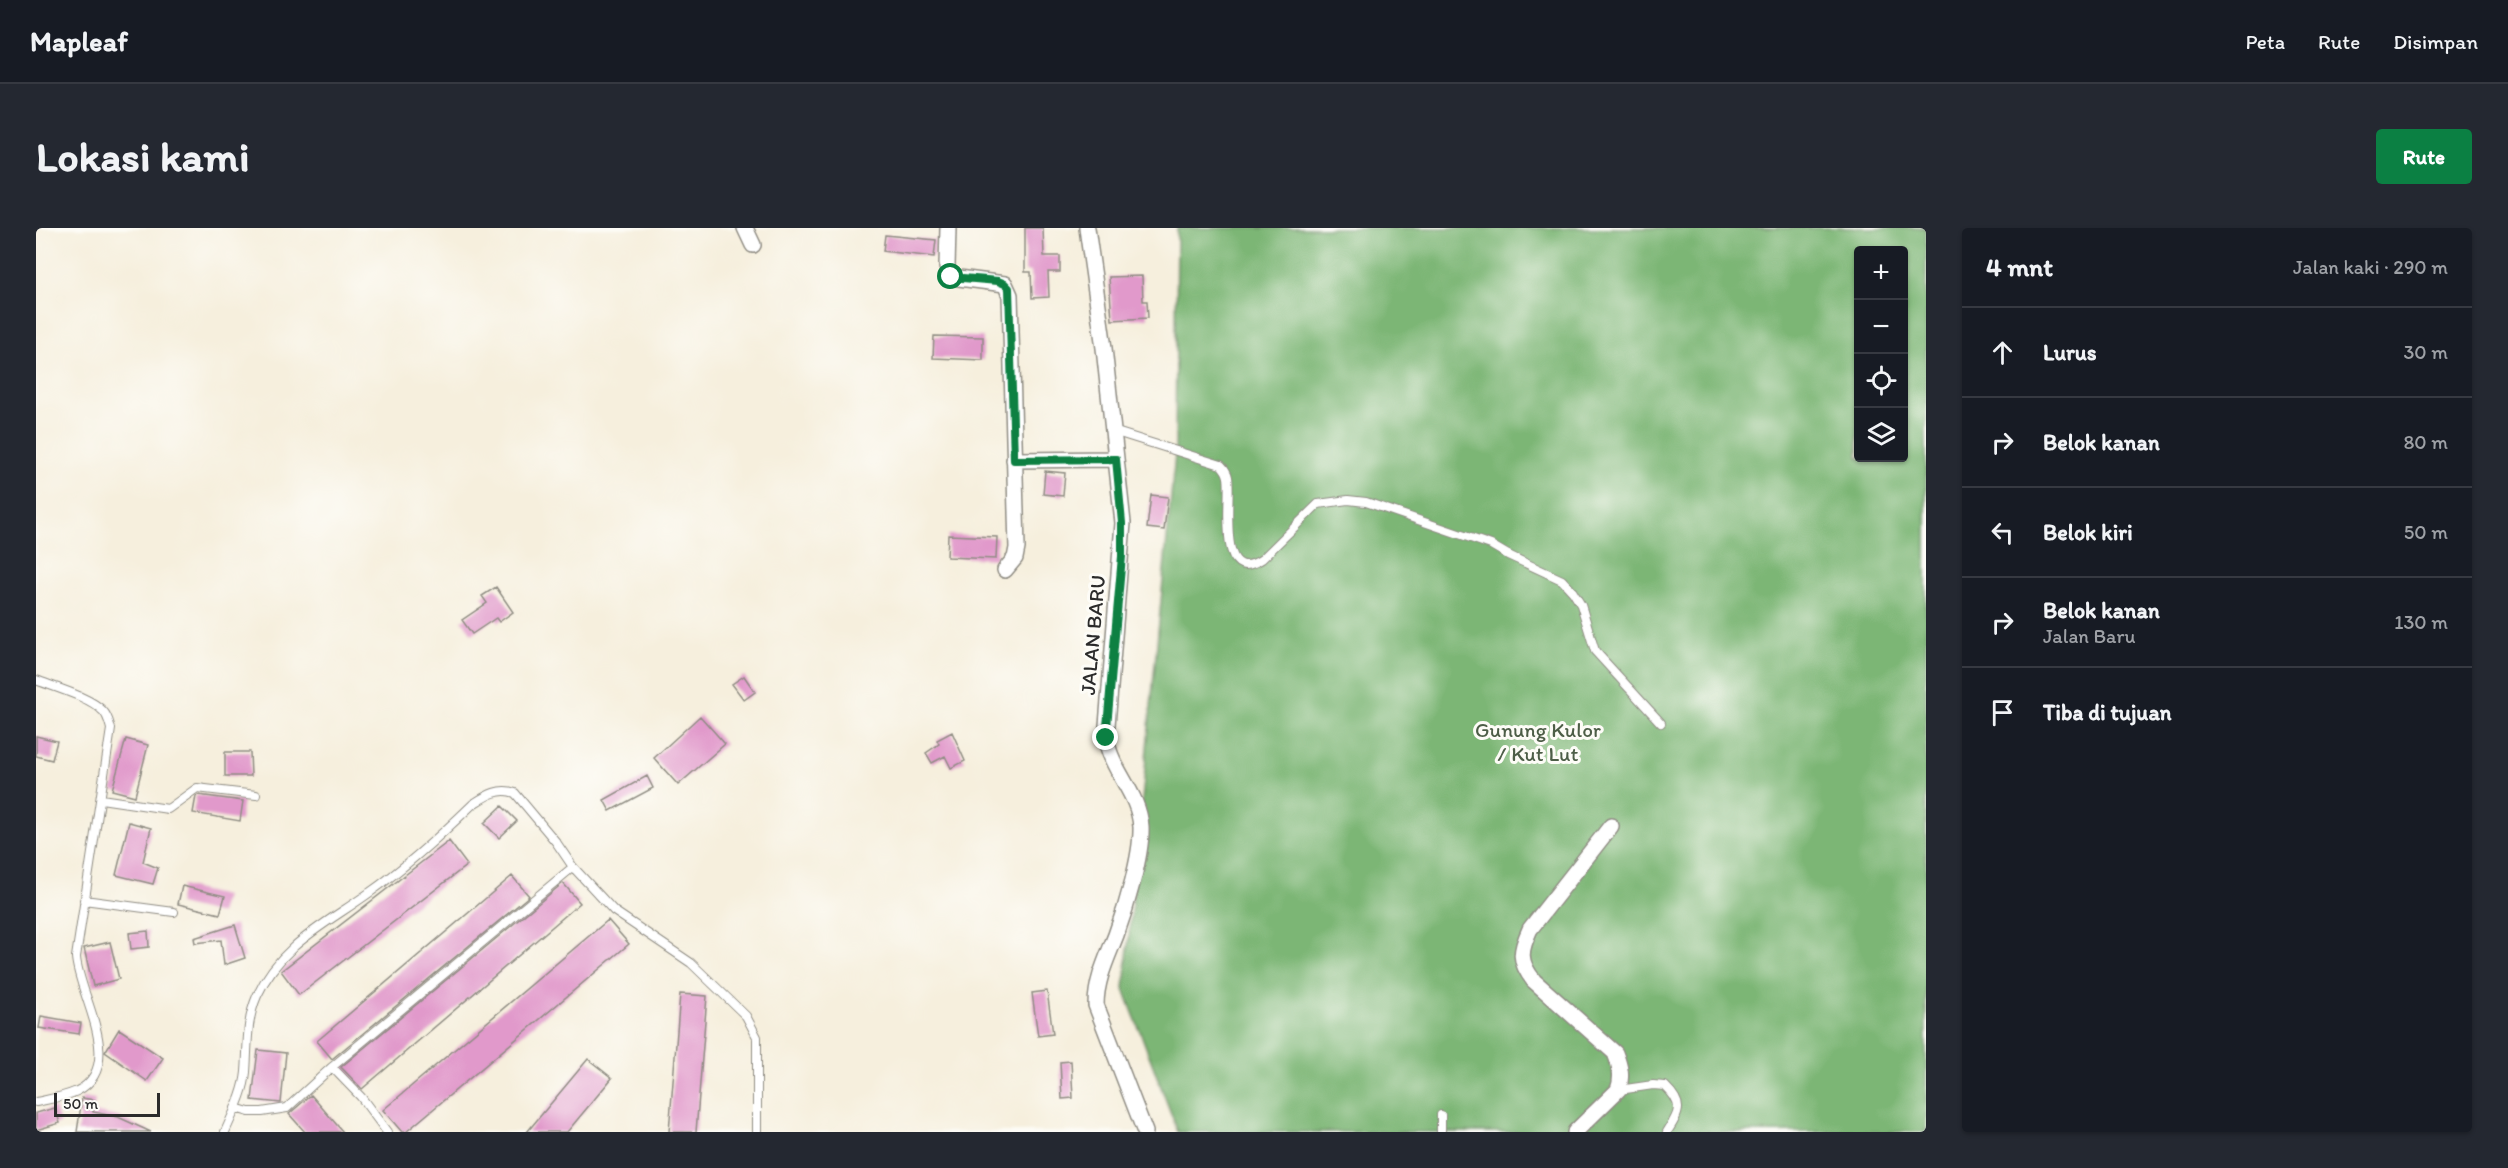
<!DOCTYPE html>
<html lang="id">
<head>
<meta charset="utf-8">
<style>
	body { margin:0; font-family:Itim,sans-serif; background:#242831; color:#f1f3f6 }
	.controls { position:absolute; right:18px; top:18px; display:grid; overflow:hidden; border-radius:6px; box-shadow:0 2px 4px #0004 }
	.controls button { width:54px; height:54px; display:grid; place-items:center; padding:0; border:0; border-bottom:2px solid #363941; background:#171b24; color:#f1f3f6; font:30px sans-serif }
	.scale { position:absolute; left:18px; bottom:15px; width:106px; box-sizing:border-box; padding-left:6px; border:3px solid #2b2b2b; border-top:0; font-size:16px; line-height:21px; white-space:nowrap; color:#2b2b2b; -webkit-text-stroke:4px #fdfcf7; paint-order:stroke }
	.stop { position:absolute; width:18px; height:18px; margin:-14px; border:4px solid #0b8043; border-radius:50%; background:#fff }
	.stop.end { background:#0b8043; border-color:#fff; box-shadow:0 2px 6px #0008 }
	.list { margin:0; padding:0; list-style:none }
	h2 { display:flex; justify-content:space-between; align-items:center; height:78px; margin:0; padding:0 24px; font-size:26px }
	h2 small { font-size:20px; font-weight:400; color:#9ea1a6 }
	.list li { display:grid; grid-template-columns:39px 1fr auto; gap:18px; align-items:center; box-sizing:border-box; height:90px; padding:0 24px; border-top:2px solid #363941 }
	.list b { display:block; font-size:22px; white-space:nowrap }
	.list p { margin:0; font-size:20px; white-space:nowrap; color:#9ea1a6 }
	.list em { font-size:20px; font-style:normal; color:#9ea1a6 }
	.icon { flex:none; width:33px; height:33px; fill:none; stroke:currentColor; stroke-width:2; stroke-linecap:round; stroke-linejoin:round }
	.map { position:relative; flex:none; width:1890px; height:904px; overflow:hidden; border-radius:6px }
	header { display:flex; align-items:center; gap:36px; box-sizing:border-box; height:84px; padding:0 30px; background:#171b24; border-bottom:2px solid #363941 }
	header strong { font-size:28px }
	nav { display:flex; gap:33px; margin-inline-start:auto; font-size:21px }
	.intro { display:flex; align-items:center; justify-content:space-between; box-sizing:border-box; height:144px; padding:0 36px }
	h1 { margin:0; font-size:42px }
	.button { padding:15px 27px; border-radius:6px; background:#0b8043; color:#fff; font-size:21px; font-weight:700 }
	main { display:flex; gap:36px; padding:0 36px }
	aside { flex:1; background:#171b24; border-radius:6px; box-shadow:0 2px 4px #0004 }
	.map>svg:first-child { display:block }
	.forest { fill:#7cb674; stroke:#547050; stroke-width:1.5; fill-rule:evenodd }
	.building { fill:#e199cb }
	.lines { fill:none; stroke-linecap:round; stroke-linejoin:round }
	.lane-casing { stroke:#908d84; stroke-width:10 }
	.street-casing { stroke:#908d84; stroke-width:18 }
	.lane { stroke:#fff; stroke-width:8 }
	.street { stroke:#fff; stroke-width:15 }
	.route { stroke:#0b8043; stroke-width:8 }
	.labels { text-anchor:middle; stroke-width:6; stroke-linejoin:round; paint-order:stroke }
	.street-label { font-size:21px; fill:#2b2b2b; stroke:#fdfcf7 }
	.park-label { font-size:21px; fill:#4d5e47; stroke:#fdfcf7 }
</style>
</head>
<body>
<header>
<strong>Mapleaf</strong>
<nav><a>Peta</a><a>Rute</a><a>Disimpan</a></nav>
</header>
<div class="intro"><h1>Lokasi kami</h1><a class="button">Rute</a></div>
<main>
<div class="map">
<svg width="1890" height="904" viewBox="0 0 1890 904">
	<rect width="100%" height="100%" fill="#fdfcf7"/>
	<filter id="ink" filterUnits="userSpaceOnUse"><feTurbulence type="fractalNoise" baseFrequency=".0167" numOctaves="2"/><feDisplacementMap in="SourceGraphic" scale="12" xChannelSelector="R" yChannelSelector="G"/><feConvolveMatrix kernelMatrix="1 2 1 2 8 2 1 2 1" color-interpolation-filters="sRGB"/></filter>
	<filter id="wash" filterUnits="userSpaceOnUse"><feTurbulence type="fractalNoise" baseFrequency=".008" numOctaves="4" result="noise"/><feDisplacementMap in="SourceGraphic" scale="24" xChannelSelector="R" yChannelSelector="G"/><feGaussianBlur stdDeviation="1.35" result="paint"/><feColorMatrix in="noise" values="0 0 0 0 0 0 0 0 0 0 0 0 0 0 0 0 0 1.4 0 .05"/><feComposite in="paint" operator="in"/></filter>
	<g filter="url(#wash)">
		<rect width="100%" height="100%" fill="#f6efdd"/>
		<path class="forest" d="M1141,0H1890V904H1142L1088,761L1139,226ZM1822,22H1868V230H1822Z"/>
		<g id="blocks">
			<path class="building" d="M989,0H1007L1008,28H1024V44H1012L1013,69L996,70L995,44H989Z
				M849,7L900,12L898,29L847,23Z
				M1106,48L1107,73H1111L1112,90L1076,92L1073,49Z
				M898,108L947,109V132L897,130Z
				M1009,243L1029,245L1027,268L1007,266Z
				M1115,267L1132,269L1128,302L1111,300Z
				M912,307L961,309L960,331L911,329Z
				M460,359L477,384L463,394L460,390L436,406L426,392L451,375L446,368Z
				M708,448L719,464L708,472L696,456Z
				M664,488L689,516L642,557L618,530Z
				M916,504L929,533L915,540L909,528L896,535L890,525L903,516L901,512Z
				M0,508L21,513L16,532L0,528Z
				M90,511L112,517L99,568L76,562Z
				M189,524H214L215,548H189Z
				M611,548L617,560L574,583L568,572Z
				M162,567L207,573L204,593L157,585L160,568Z
				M466,578L481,593L463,610L448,595Z
				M93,594L115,600L107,634L122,640L117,656L80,647Z
				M413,613L431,637L263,767L245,743Z
				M476,648L493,668L296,831L281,813Z
				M527,655L544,675L326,861L305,839Z
				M146,658L189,668L184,686L142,676Z
				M572,692L593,716L370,904H366L347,882Z
				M199,697L209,730L188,737L185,712L159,715L158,710Z
				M112,703L113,719L95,721L93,705Z
				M74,714L83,751L57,758L48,720Z
				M1011,763L1017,806L1002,808L996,765Z
				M644,766L671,768L660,904H633Z
				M5,788L45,795L43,806L3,800Z
				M83,801L127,830L111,853L69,824Z
				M222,822L250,825L245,875L216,872Z
				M552,831L576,850L531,904H491Z
				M1035,833L1037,870L1026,871L1024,834Z
				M275,867L307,904H269L253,886Z
				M46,870L59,872L57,884L82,889L115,904H41Z
				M19,880L24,895L0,902V885Z"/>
		</g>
	</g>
	<g filter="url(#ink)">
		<use href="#blocks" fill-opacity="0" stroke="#908d84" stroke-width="1.5"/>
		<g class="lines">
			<defs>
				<path id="lane" d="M1077,203L1185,237C1188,240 1191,244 1192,249C1196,269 1179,361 1226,331L1282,276L1312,272L1330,274L1455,317L1472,327L1526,352L1537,364L1545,377L1559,423L1625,495
					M0,452C18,459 54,469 67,483C72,488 73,494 75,501L40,729C42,766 91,838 41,863C28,869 14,871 0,874
					M65,571L132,581L161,560L220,567
					M48,672L138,684
					M296,839L325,869L351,904
					M1583,862L1617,857L1629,858C1648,876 1644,884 1631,904
					M199,880L213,884H226L251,880L296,839L537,639
					M1405,887V904
					M189,904C197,885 208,865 210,844C212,818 210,793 221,768C244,717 290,696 333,665C370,639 404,608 437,576C450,568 463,559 479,565L520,614L537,639L578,683L655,735L710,788L721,809V904"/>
				<path id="street" d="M709,0L717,17
					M912,0L911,39L915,49L969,56L974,67L981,320L979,330L969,342
					M1051,0L1068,120L1087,295L1070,510C1075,543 1103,565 1105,599C1106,627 1090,680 1080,707C1071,730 1060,752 1060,777L1109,904
					M978,232L1080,231
					M1539,904L1582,862C1587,849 1584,838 1579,825L1498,753C1482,733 1484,723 1494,701L1575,598"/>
			</defs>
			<use href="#lane" class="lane-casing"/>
			<use href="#street" class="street-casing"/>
			<use href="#lane" class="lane"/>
			<use href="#street" class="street"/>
		</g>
	</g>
	<g class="lines" filter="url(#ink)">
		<path class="route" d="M915,49L962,53L969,56L973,60L978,232L1080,231L1086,295V328L1070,510"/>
	</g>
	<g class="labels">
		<g class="street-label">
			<text transform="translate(1057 407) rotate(-85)" y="7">JALAN BARU</text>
		</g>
		<g class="park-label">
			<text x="1502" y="509">Gunung Kulor<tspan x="1502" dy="24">/ Kut Lut</tspan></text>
		</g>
	</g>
</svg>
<div class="controls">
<button>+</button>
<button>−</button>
<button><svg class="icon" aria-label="locate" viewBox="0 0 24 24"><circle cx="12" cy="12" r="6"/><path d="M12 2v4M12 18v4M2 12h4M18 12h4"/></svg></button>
<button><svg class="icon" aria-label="layers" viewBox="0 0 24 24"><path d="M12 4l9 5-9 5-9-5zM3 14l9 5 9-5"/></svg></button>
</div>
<div class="scale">50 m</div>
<div class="stop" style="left:915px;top:49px"></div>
<div class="stop end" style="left:1070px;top:510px"></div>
</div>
<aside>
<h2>4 mnt<small>Jalan kaki · 290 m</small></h2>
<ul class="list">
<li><svg class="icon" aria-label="ahead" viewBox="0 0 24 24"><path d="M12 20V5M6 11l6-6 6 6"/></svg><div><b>Lurus</b></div><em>30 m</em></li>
<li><svg class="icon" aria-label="right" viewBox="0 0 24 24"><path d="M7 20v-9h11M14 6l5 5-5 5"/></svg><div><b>Belok kanan</b></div><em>80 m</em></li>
<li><svg class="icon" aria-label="left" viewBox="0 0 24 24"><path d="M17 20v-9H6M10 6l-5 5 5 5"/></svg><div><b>Belok kiri</b></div><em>50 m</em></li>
<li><svg class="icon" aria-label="right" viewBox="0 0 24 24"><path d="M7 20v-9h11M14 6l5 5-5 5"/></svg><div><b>Belok kanan</b><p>Jalan Baru</p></div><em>130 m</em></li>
<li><svg class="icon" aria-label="arrive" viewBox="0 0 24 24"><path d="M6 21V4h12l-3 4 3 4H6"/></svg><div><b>Tiba di tujuan</b></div></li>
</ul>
</aside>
</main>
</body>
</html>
